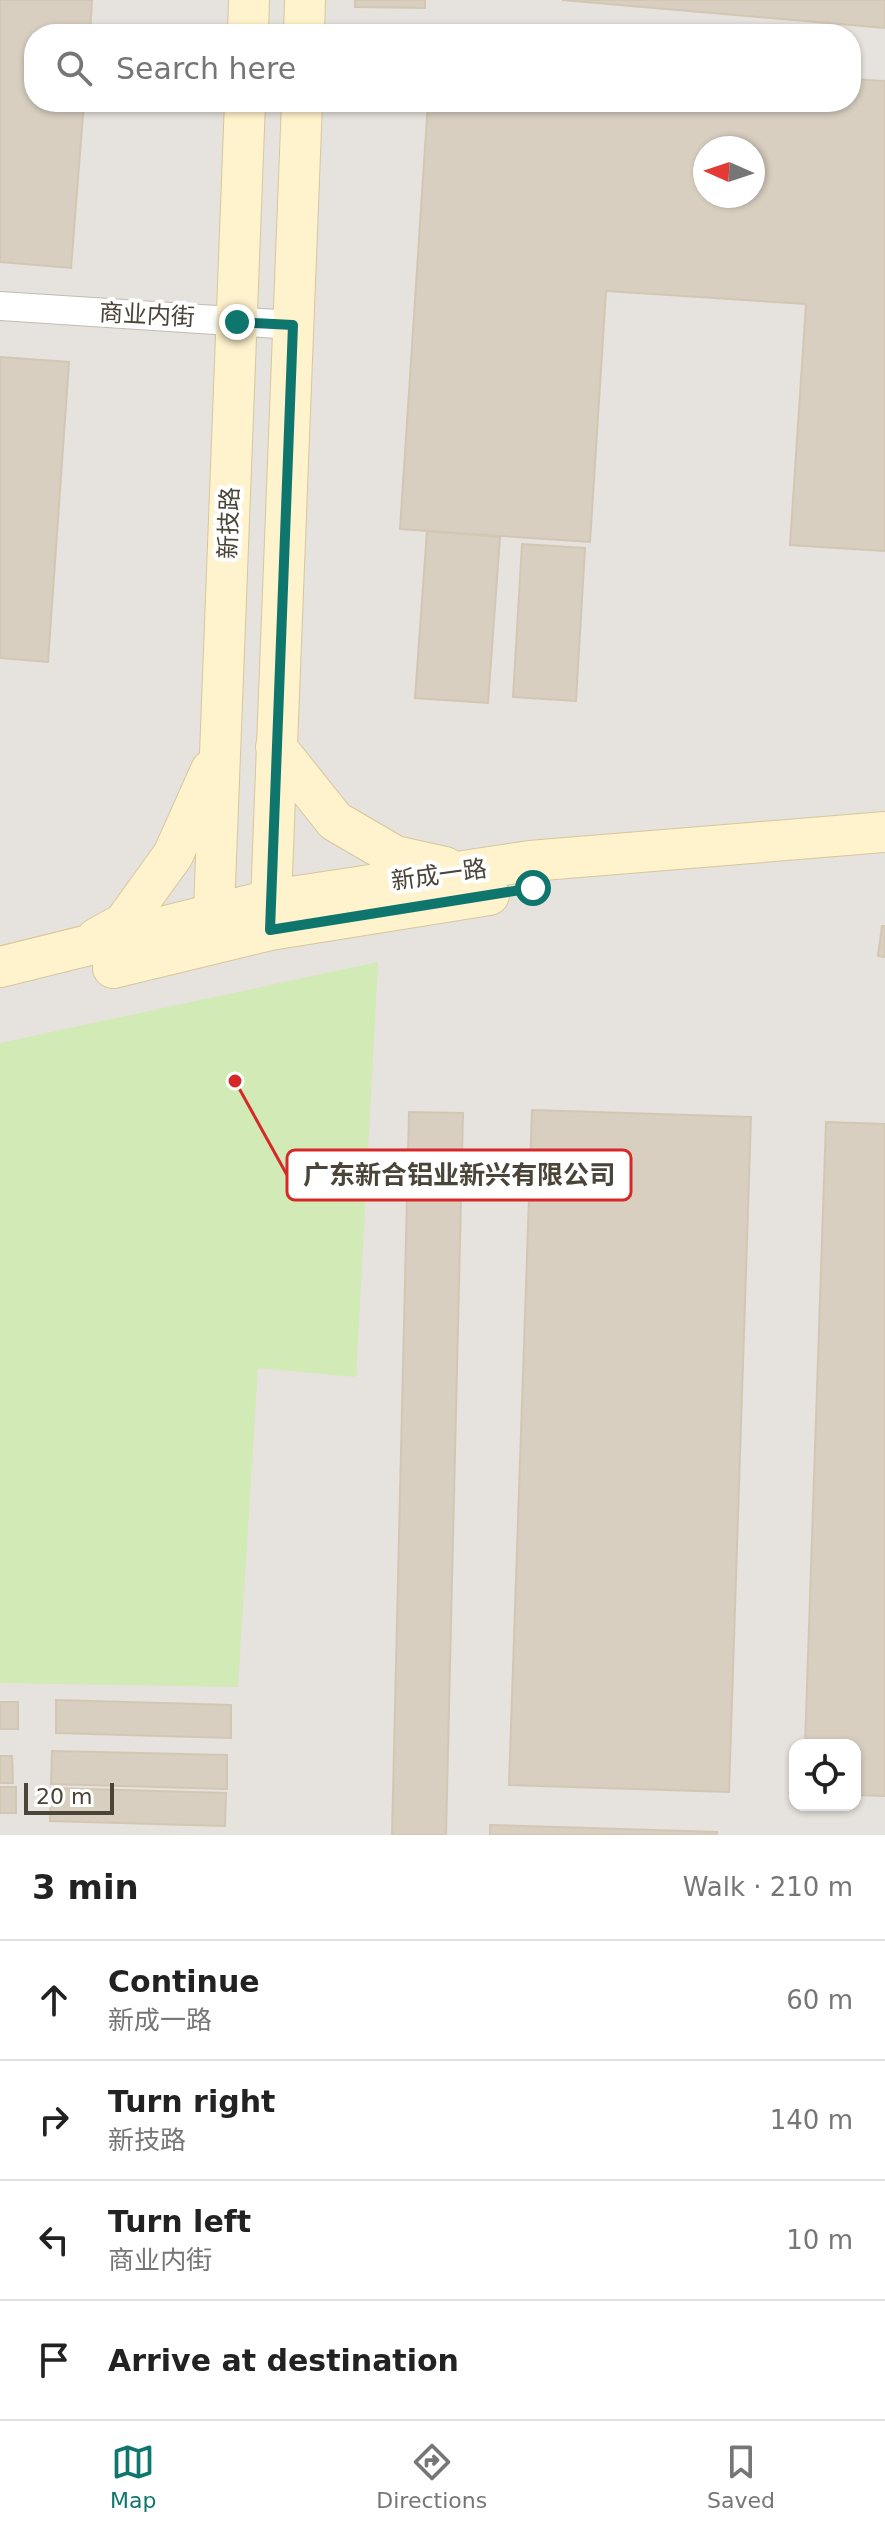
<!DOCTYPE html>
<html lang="en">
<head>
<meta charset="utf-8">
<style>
	body { margin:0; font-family:"DejaVu Sans","Noto Sans SC",sans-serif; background:#f6f6f6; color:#222 }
	.controls { position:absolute; right:24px; bottom:24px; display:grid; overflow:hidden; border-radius:16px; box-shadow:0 2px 6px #0004 }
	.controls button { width:72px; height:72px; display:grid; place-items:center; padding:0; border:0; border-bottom:2px solid #e0e0e0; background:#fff; color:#222; font:40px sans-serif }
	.compass { position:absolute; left:693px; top:136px; width:72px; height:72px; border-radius:50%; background:#fff; box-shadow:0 2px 6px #0004; rotate:273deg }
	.scale { position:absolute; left:24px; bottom:20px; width:90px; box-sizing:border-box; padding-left:8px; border:4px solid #4b4439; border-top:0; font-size:22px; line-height:28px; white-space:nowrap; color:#4b4439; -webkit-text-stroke:6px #fff; paint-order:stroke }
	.stop { position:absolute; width:24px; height:24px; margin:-18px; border:6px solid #0f766e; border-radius:50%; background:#fff }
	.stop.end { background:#0f766e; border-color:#fff; box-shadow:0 2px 8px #0008 }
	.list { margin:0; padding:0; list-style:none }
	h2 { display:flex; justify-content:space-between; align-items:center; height:104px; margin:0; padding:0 32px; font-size:34px }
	h2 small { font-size:26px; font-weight:400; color:#767676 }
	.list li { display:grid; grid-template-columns:52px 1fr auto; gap:24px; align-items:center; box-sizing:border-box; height:120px; padding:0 32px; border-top:2px solid #e0e0e0 }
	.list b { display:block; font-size:30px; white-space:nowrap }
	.list p { margin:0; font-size:26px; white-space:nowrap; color:#767676 }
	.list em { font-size:26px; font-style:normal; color:#767676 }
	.icon { flex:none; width:44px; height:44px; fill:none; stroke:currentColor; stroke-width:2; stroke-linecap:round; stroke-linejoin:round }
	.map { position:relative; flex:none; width:885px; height:1835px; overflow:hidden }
	.search { position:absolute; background:#fff; box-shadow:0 2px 6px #0004; left:24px; right:24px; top:24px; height:88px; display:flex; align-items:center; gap:20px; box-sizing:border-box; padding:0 28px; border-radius:32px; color:#767676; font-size:30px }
	.sheet { height:584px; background:#fff }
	nav { display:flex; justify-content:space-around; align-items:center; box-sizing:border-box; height:112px; border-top:2px solid #e0e0e0; background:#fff; font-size:22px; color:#767676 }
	nav a { display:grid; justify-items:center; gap:4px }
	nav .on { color:#0f766e }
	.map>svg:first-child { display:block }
	.industrial { fill:#e6e2dd; fill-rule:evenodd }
	.green { fill:#d2eab5 }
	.building { fill:#d8cfc1; stroke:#d3c7b4; stroke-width:2; fill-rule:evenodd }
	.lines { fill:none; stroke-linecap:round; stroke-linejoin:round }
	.street-casing { stroke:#c2bbae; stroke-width:30 }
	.secondary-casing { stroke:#d6c79b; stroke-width:42 }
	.street { stroke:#fff; stroke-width:28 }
	.secondary { stroke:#fff3cd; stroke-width:40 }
	.route { stroke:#0f766e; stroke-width:10 }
	.labels { text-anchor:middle; stroke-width:8; stroke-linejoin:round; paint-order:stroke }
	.street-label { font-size:24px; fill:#4b4439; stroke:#fff }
	.leader { fill:none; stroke:#d62828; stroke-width:3 }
	.callout-dot { fill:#d62828; stroke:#fff; stroke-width:3 }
	.callout { fill:#fff; stroke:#d62828; stroke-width:3 }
	.callout-label { font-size:26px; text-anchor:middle; font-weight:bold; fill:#4b4439 }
</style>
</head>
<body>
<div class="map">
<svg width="885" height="1835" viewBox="0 0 885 1835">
	<rect width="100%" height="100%" fill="#f6f3ec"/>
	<path class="industrial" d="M0,0H885V1835H0ZM34,34H851V102H34ZM705,148H753V196H705ZM795,1745H855V1805H795Z"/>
	<path class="green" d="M378,962L356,1377L258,1368L238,1687L0,1683V1043Z"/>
	<path class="building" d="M0,0H92L90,34H34V102H84L71,268L0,262Z
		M355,0H425V8L355,7Z
		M562,0H885V28Z
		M851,79L885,81V551L790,545L806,304L606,291L590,542L400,529L428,102H851ZM705,148H753V196H705Z
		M0,357L69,362L48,662L0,658Z
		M427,531L500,537L488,703L415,698Z
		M522,544L585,548L576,701L513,697Z
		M882,926H885V957L878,956Z
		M532,1110L751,1117L729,1792L509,1785Z
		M409,1112L463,1113L446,1835H392Z
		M826,1122L885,1124V1796L855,1795V1745H805Z
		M56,1700L231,1705V1738L56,1733Z
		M0,1702H18V1729H0Z
		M52,1751L227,1755V1789L51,1784Z
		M0,1756H12L13,1783H0Z
		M0,1787H16V1813H0Z
		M51,1788L226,1793L225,1826L50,1821Z
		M490,1825L717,1832V1835H490Z"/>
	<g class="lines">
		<defs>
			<path id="street" d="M0,306L293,325"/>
			<path id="secondary" d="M248,34L249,0
				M304,34L305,0
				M276,747L335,821L395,856L445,867
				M270,926L302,102
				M213,937L245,102
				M97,938L124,923L173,855L211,770
				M0,967L271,900L530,861L885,832
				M113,968L270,930L489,895"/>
		</defs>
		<use href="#street" class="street-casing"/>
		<use href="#secondary" class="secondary-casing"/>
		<use href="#street" class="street"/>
		<use href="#secondary" class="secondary"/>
	</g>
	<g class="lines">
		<path class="route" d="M237,322L293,325L270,930L533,888"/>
	</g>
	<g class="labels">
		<g class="street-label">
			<text transform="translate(147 315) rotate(3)" y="8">商业内街</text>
			<text transform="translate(229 523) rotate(-88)" y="8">新技路</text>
			<text transform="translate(439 875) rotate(-8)" y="8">新成一路</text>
		</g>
	</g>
	<path class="leader" d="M235 1081L287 1175"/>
	<circle class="callout-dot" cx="235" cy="1081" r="8"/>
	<rect class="callout" x="287" y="1150" width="344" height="50" rx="8"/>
	<g class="callout-label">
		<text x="459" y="1184">广东新合铝业新兴有限公司</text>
	</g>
</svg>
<div class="controls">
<button><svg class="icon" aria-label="locate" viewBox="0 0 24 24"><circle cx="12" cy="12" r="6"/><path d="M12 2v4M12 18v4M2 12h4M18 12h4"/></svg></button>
</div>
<svg class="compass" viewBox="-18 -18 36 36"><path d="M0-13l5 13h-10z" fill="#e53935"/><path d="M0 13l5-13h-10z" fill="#767676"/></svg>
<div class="scale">20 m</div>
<div class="stop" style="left:533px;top:888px"></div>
<div class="stop end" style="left:237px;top:322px"></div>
<div class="search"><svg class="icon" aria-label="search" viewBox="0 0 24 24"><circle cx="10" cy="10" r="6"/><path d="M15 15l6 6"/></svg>Search here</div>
</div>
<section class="sheet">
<h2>3 min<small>Walk · 210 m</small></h2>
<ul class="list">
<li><svg class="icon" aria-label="ahead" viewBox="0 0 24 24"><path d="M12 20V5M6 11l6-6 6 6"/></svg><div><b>Continue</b><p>新成一路</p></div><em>60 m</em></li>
<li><svg class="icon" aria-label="right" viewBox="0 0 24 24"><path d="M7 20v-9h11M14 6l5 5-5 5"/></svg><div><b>Turn right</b><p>新技路</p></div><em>140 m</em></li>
<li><svg class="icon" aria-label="left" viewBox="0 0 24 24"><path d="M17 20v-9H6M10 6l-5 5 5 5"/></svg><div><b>Turn left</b><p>商业内街</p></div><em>10 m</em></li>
<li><svg class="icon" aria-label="arrive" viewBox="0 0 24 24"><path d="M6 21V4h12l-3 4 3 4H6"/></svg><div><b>Arrive at destination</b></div></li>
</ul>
</section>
<nav>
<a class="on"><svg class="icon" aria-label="map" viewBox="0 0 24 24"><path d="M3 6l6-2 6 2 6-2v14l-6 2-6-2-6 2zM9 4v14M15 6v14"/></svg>Map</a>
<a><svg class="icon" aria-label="directions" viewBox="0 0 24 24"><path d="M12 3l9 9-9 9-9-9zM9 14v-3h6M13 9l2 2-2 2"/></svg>Directions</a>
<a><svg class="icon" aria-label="saved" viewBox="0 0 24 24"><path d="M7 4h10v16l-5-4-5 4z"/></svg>Saved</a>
</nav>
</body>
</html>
